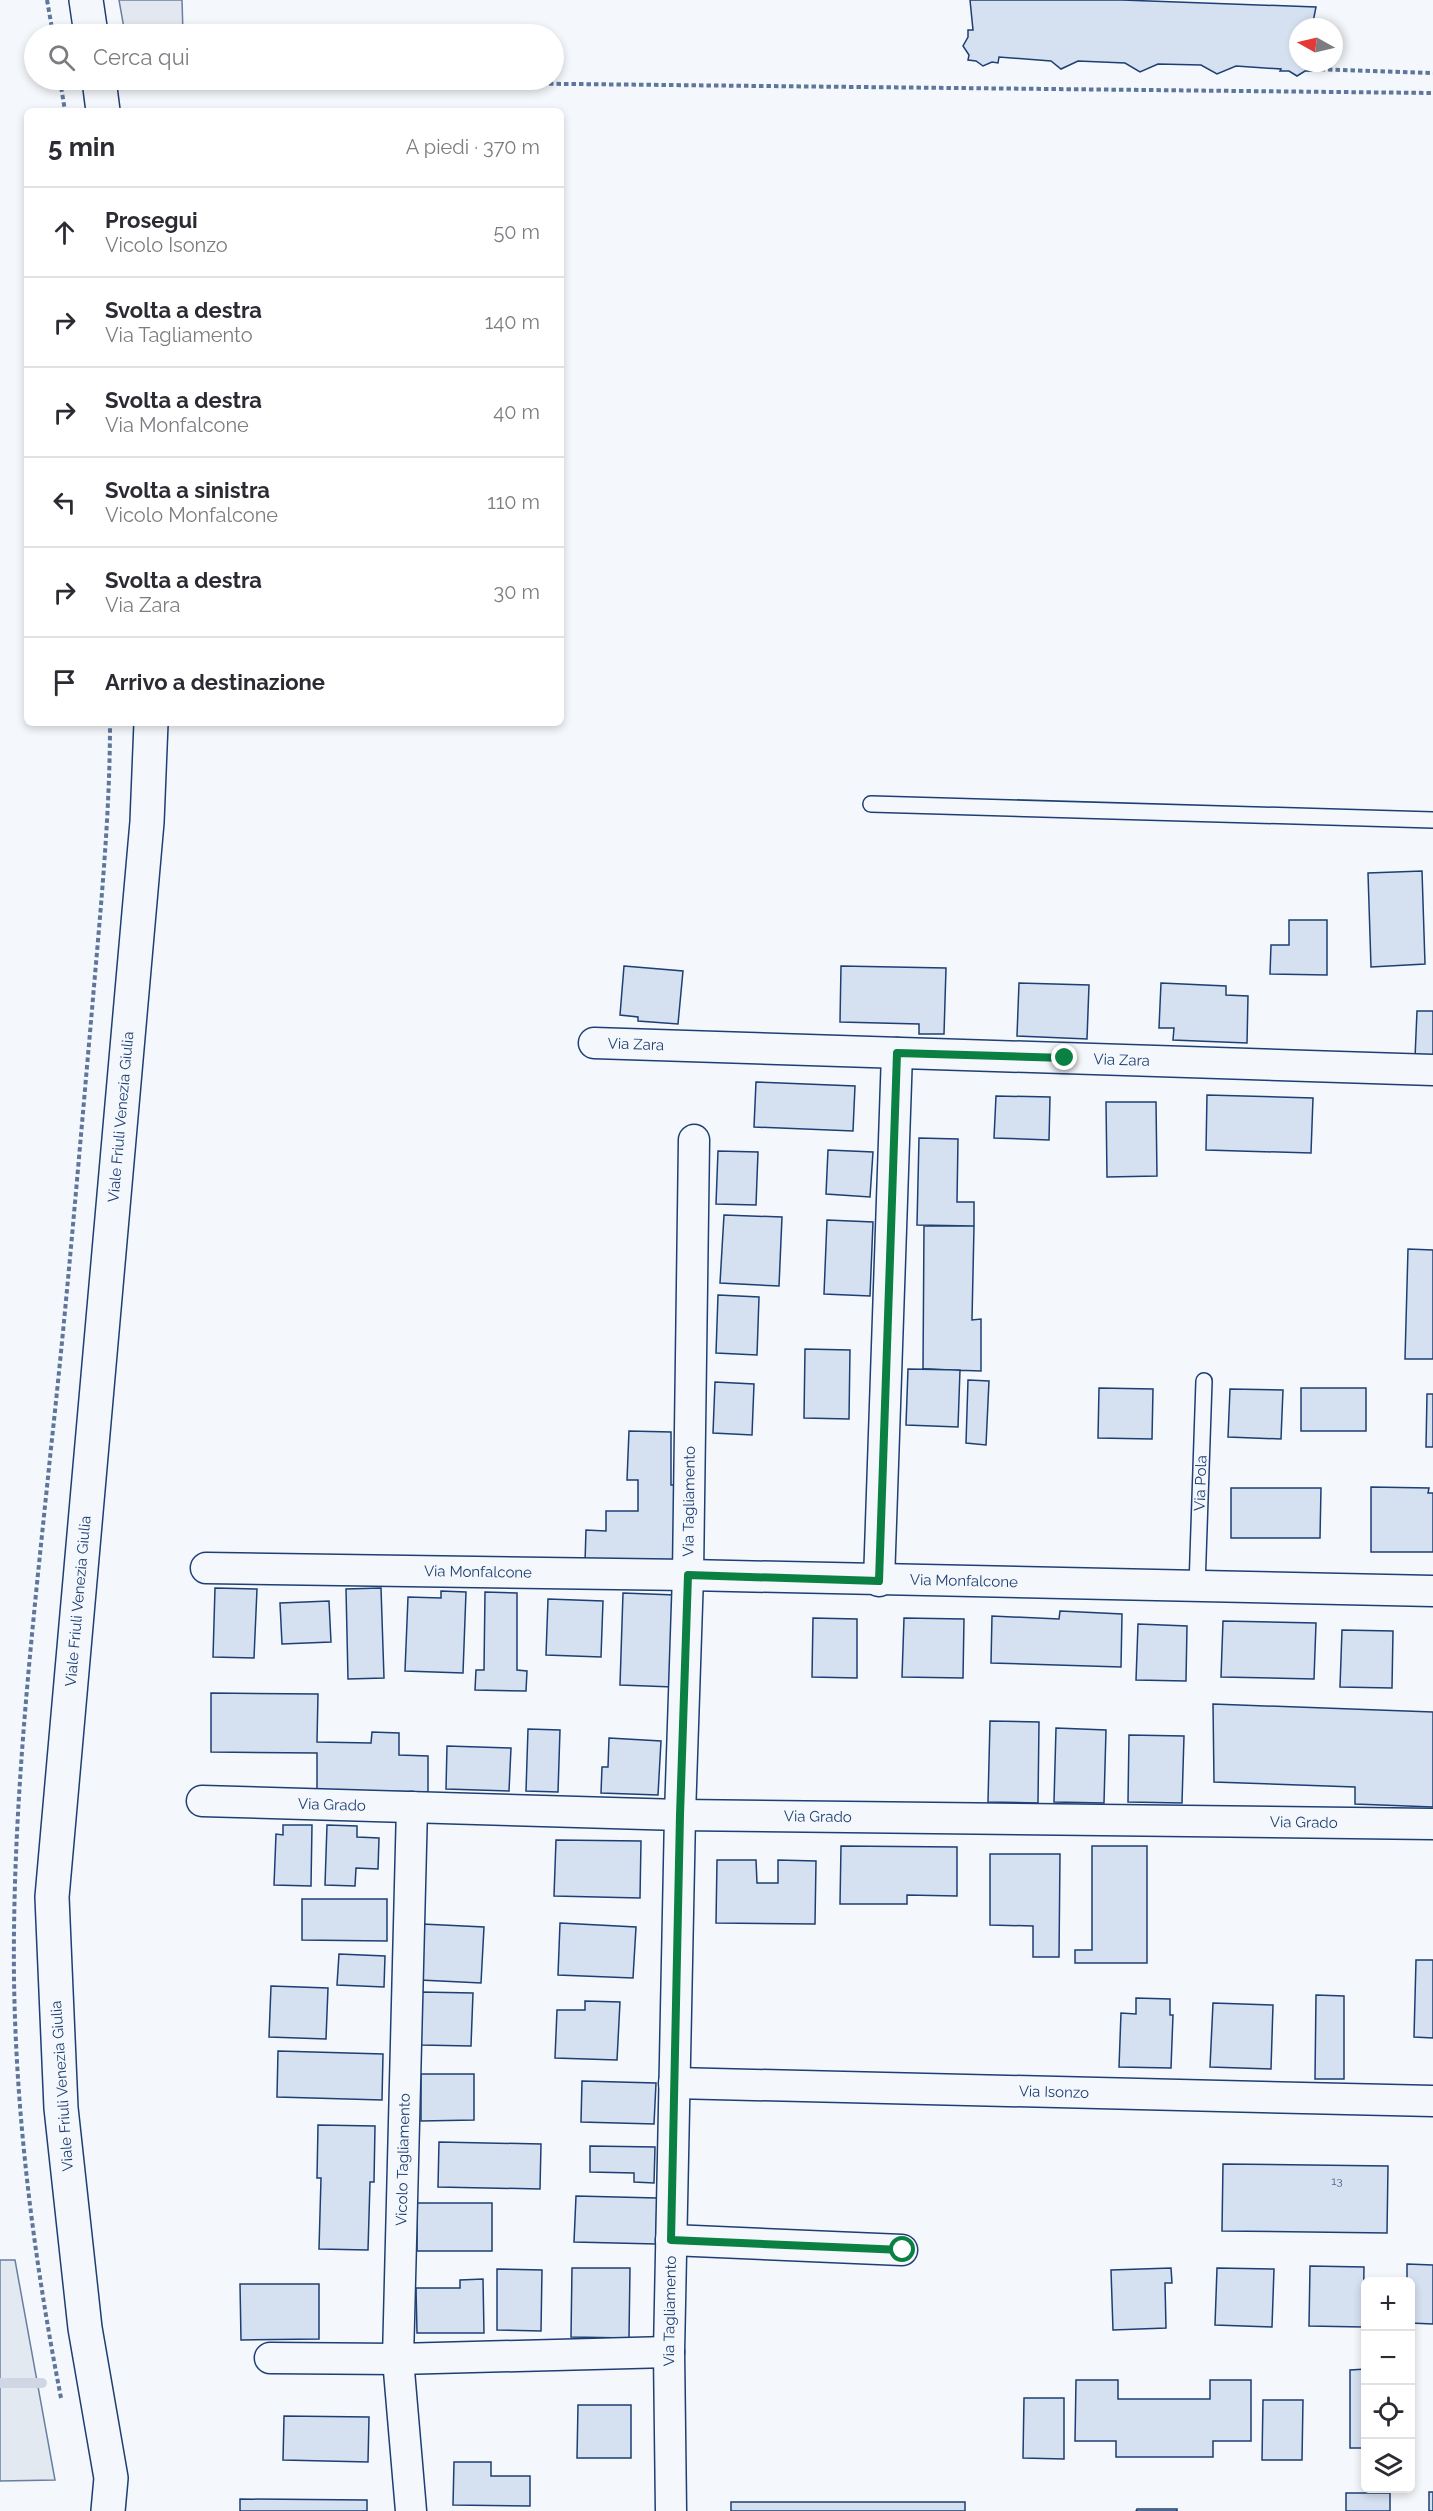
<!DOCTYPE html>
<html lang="it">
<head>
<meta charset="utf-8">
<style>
	body { margin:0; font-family:Raleway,sans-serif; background:#f2f2f3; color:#2b2b33 }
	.controls { position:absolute; right:18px; bottom:18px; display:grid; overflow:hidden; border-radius:9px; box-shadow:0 3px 9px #0003 }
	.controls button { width:54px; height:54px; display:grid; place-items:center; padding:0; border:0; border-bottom:2px solid #e1e1e2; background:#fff; color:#2b2b33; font:30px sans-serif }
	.compass { position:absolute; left:1289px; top:18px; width:54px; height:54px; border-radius:50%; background:#fff; box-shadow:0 3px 9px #0003; rotate:278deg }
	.stop { position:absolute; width:18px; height:18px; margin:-14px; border:4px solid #0b8043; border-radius:50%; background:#fff }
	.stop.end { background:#0b8043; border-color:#fff; box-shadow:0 2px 6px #0008 }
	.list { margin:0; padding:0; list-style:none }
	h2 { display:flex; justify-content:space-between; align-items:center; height:78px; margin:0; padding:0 24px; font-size:26px }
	h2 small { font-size:20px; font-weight:400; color:#7c7c81 }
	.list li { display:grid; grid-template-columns:39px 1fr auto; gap:18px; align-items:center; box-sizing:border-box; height:90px; padding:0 24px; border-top:2px solid #e1e1e2 }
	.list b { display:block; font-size:22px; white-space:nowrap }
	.list p { margin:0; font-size:20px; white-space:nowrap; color:#7c7c81 }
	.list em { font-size:20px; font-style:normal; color:#7c7c81 }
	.icon { flex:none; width:33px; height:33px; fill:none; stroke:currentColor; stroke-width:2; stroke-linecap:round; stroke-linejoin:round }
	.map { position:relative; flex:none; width:1433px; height:2511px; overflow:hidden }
	.search { position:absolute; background:#fff; box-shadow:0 3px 9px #0003; left:24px; top:24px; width:540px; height:66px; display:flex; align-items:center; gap:15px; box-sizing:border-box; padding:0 21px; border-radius:33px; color:#7c7c81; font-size:22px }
	.panel { position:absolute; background:#fff; box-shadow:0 3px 9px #0003; left:24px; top:108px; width:540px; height:618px; border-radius:9px }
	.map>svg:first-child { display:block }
	.green { fill:#e3e9f0; stroke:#687fa3; stroke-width:1.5 }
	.parking { fill:#e3e8f0; stroke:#687fa3; stroke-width:1.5 }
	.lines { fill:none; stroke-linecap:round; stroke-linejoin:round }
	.stream { stroke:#cfd7e4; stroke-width:10 }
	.building { fill:#d5e0f0; stroke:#1d3f73; stroke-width:1.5 }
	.service-casing { stroke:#1d3f73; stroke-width:18 }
	.minor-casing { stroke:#1d3f73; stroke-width:33 }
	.tertiary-casing { stroke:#1d3f73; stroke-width:36 }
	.path { stroke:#5e769c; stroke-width:4; stroke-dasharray:4.5 3; stroke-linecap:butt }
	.service { stroke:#f4f7fb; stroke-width:15 }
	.minor { stroke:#f4f7fb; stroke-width:30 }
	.tertiary { stroke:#f4f7fb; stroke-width:33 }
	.route { stroke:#0b8043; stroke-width:8 }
	.labels { text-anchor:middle; stroke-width:4.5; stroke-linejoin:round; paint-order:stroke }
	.number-label { font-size:12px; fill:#4b6792 }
	.street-label { font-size:15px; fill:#1d3f73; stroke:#f4f7fb }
</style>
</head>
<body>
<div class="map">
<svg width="1433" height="2511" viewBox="0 0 1433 2511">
	<rect width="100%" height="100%" fill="#f4f7fb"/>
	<path class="green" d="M0,2260H15L55,2480L0,2481Z"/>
	<path class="parking" d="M119,0H182L183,34H125Z"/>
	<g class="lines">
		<path class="stream" d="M0,2383H42"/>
	</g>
	<path class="building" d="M970,0H1122L1316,7L1312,27H1298V63H1314L1313,71H1305L1297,76L1289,71H1280L1281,69L1236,66L1217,74L1201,65L1158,64L1140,72L1125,63L1078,61L1061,69L1051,61L999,57L998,63L992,62L983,66L976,61L968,60L969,55L963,46L968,37V30H973Z
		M1422,871L1425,964L1371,967L1368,873Z
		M1289,920H1327V975L1270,974L1271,945H1289Z
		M624,966L683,971L678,1024L638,1021V1017L620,1015Z
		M841,966L946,968L944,1034H919V1024L840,1022Z
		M1019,983L1089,985L1087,1039L1017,1036Z
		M1161,983L1226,986V995L1248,996L1247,1043L1173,1040L1174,1028H1159Z
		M1417,1011H1433V1059L1415,1058Z
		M756,1082L855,1086L853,1131L754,1127Z
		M1207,1095L1313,1098L1311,1153L1206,1150Z
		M996,1096L1050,1097L1049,1140L994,1138Z
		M1106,1102H1156L1157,1176L1107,1177Z
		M919,1138L958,1139L957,1202H974V1226L917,1225Z
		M828,1150L873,1152L870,1197L826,1194Z
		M718,1151L758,1152L756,1205L716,1204Z
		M724,1215L782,1217L779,1286L720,1283Z
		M827,1220L873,1222L870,1296L824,1294Z
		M924,1226H974L972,1320L981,1319V1371L923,1369Z
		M1408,1249L1433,1250V1359H1405Z
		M718,1295L759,1297L757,1355L716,1353Z
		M805,1349L850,1350L849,1419L804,1418Z
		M908,1369L960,1370L958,1427L906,1425Z
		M968,1380L989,1381L986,1445L966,1443Z
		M715,1382L754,1384L752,1435L713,1433Z
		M1099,1388L1153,1389L1152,1439L1098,1438Z
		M1301,1388H1366V1431H1301Z
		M1230,1389L1283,1390L1281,1439L1228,1437Z
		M1427,1394H1433V1447H1426Z
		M629,1431L671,1432V1485H676L674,1564L585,1562L586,1530L606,1531V1511H638V1480H627Z
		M1371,1487L1429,1488L1428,1493H1433V1552H1371Z
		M1231,1488H1321L1320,1538H1231Z
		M215,1588L257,1589L254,1658L213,1657Z
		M381,1588L384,1678L348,1679L346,1589Z
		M441,1591L466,1592L463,1673L405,1671L408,1597L441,1598Z
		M485,1592L517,1593V1670L527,1671L526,1691L475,1690L476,1670H484Z
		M623,1593L675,1595L673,1687L620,1685Z
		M548,1599L603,1601L601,1657L546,1655Z
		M329,1601L331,1642L282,1644L280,1603Z
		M1060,1611L1122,1614L1121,1667L991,1663L992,1616L1059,1619Z
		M813,1618L857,1619V1678L812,1677Z
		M904,1618L964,1619L963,1678L902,1677Z
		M1223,1621L1316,1623L1314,1679L1221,1677Z
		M1138,1624L1187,1626L1186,1681L1136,1680Z
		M1342,1630L1393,1631L1392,1688L1340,1687Z
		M211,1693L318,1694L317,1742L371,1743L372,1732L399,1733V1755L428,1756V1792L317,1790V1753L211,1752Z
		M1213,1704L1433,1712V1807L1355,1804V1787L1214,1782Z
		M990,1721L1039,1722L1038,1803L988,1802Z
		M1056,1728L1106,1730L1104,1803L1054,1802Z
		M528,1729L560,1730L558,1792L526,1791Z
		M1129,1735L1184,1736L1182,1803L1128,1802Z
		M609,1738L661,1741L658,1795L601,1793L602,1767H608Z
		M447,1746L511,1748L509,1791L446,1789Z
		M283,1825H312L311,1886L274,1885L276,1834L283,1835Z
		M327,1825L357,1826V1837L379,1838L378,1869L356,1868L355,1886L325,1885Z
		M556,1840L641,1841L640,1898L554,1896Z
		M841,1846L957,1847V1896L907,1895V1904H840Z
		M1092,1846H1147V1963H1075V1950H1092Z
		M990,1854H1060L1059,1957H1033V1926L990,1925Z
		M717,1860H756L757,1883H778V1860L816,1861L815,1924L716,1923Z
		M302,1899H387V1941L302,1940Z
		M560,1923L636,1927L633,1978L558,1975Z
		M422,1924L484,1927L481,1983L420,1980Z
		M339,1954L385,1956L384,1987L337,1985Z
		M1416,1960H1433V2038L1414,2037Z
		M271,1986L328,1988L326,2039L269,2037Z
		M421,1992L473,1993L471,2046L420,2045Z
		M1316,1995L1344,1996V2079H1315Z
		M1136,1998L1170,1999V2015H1173L1171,2068L1119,2067L1121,2013L1136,2014Z
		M585,2001L620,2002L617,2060L555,2058L557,2010H585Z
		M1213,2003L1273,2005L1271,2069L1210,2067Z
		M278,2051L383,2054L382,2100L277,2097Z
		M421,2074H474V2120L421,2121Z
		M582,2081L656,2083L654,2124L581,2122Z
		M318,2125L375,2126L374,2182H370L368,2250L319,2249L321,2178H317Z
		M439,2142L541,2144L540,2189L438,2187Z
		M590,2146L655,2147L654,2183L634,2182V2173L590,2172Z
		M1223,2164L1388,2166L1387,2233L1222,2231Z
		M576,2196L657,2198L656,2244L574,2242Z
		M417,2203H492V2251H417Z
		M1407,2264L1433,2265V2324L1410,2323V2282H1407Z
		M1310,2266L1364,2267L1363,2327L1309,2326Z
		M572,2268H630L629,2338L571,2337Z
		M1171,2268L1172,2283H1165L1166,2328L1113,2330L1111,2270Z
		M1217,2268L1274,2269L1272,2327L1215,2325Z
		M497,2269L542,2270L541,2331L497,2330Z
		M483,2279L484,2333H417L416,2288H460V2280Z
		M240,2284H319V2339L241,2340Z
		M1366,2369V2448H1350V2370Z
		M1076,2380H1118V2399H1210V2380H1251V2441H1213V2457H1116V2441H1075Z
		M1024,2398H1064V2459L1023,2458Z
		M1263,2400H1303L1302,2460H1262Z
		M578,2405H631V2458H577Z
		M284,2416L369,2417L368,2462L283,2460Z
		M454,2462H491V2476H530V2506L453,2505Z
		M1429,2492H1433V2511H1429Z
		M1346,2493H1390V2511H1346Z
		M240,2499L367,2500V2511H240Z
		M731,2502H965V2511H731Z
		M1137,2509H1177V2511H1136Z"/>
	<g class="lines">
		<defs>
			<g id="service">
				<path d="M871,804L1433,820"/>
				<path id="s1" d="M1197,1587L1204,1381"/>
			</g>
			<g id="minor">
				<path id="s2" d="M594,1043L1433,1070"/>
				<path id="s3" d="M206,1568L688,1575L1433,1591"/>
				<path d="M879,1581L897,1053"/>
				<path id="s4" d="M202,1801L680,1815L1433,1824"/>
				<path id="s5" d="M674,2083L1433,2101"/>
				<path d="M671,2240L902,2250"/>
				<path d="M270,2358L398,2359L669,2352"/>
				<path id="s6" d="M411,2511L398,2359L412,1807"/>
				<path id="s7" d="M671,2511L669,2352L680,1815L688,1575L694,1140"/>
			</g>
			<g id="tertiary">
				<path d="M86,0L91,34"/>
				<path d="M99,80L103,111"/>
				<path id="s8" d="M108,2511L111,2478L85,2328L61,2108L52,1897L147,822L151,723"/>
			</g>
		</defs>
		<use href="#service" class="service-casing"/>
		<use href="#minor" class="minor-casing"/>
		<use href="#tertiary" class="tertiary-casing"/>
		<path class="path" d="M47,0L53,34
			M1313,69L1433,73
			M60,80L65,111
			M189,80L1433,93
			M61,2398C34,2260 16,2119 14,1979C12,1801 33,1624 51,1448C67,1302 79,1156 92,1010C100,914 110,819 110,723"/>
		<use href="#service" class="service"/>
		<use href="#minor" class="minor"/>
		<use href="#tertiary" class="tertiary"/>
	</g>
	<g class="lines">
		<path class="route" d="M903,2250L671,2240L680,1815L688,1575L879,1581L897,1053L1065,1058"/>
	</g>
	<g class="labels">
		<g class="number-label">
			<text x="1337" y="2185">13</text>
		</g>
		<g class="street-label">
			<text dy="5" stroke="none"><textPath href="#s2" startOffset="42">Via Zara</textPath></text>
			<text dy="5" stroke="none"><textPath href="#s2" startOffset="528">Via Zara</textPath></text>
			<text dy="5" stroke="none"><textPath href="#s8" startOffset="1401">Viale Friuli Venezia Giulia</textPath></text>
			<text dy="5" stroke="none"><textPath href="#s1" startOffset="104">Via Pola</textPath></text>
			<text dy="5" stroke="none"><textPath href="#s7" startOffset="1010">Via Tagliamento</textPath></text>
			<text dy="5" stroke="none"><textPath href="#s3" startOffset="272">Via Monfalcone</textPath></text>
			<text dy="5" stroke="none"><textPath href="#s3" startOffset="758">Via Monfalcone</textPath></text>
			<text dy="5" stroke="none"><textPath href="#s8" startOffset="915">Viale Friuli Venezia Giulia</textPath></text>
			<text dy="5" stroke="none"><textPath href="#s4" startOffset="130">Via Grado</textPath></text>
			<text dy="5" stroke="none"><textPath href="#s4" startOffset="616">Via Grado</textPath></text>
			<text dy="5" stroke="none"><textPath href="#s4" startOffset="1102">Via Grado</textPath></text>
			<text transform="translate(62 2086) rotate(-94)" y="5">Viale Friuli Venezia Giulia</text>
			<text dy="5" stroke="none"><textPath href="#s5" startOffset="380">Via Isonzo</textPath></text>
			<text dy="5" stroke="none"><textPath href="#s6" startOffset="352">Vicolo Tagliamento</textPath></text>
			<text dy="5" stroke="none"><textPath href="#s7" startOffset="200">Via Tagliamento</textPath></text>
		</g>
	</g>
</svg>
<div class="controls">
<button>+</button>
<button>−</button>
<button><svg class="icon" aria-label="locate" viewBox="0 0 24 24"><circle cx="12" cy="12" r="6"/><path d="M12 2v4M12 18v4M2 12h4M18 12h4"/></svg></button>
<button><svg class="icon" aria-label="layers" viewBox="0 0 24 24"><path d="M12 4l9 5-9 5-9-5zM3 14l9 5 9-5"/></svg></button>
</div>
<svg class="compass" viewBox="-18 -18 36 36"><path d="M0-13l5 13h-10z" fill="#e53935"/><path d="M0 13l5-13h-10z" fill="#7c7c81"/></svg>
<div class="stop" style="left:903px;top:2250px"></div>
<div class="stop end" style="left:1065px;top:1058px"></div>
<div class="search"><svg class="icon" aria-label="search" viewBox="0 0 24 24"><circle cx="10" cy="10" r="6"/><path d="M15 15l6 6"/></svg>Cerca qui</div>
<section class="panel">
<h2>5 min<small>A piedi · 370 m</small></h2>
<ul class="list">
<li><svg class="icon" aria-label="ahead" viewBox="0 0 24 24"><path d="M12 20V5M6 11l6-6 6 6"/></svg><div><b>Prosegui</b><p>Vicolo Isonzo</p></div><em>50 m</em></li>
<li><svg class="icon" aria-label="right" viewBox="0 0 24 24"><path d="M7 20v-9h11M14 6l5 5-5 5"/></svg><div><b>Svolta a destra</b><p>Via Tagliamento</p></div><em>140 m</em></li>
<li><svg class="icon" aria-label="right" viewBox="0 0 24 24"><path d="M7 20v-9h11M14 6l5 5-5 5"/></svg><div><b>Svolta a destra</b><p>Via Monfalcone</p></div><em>40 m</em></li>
<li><svg class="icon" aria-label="left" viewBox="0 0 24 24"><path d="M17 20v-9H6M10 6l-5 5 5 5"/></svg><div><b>Svolta a sinistra</b><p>Vicolo Monfalcone</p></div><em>110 m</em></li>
<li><svg class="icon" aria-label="right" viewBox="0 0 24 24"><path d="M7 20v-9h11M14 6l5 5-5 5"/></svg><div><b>Svolta a destra</b><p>Via Zara</p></div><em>30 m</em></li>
<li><svg class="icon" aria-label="arrive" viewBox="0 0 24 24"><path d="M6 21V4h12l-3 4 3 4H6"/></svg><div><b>Arrivo a destinazione</b></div></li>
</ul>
</section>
</div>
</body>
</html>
